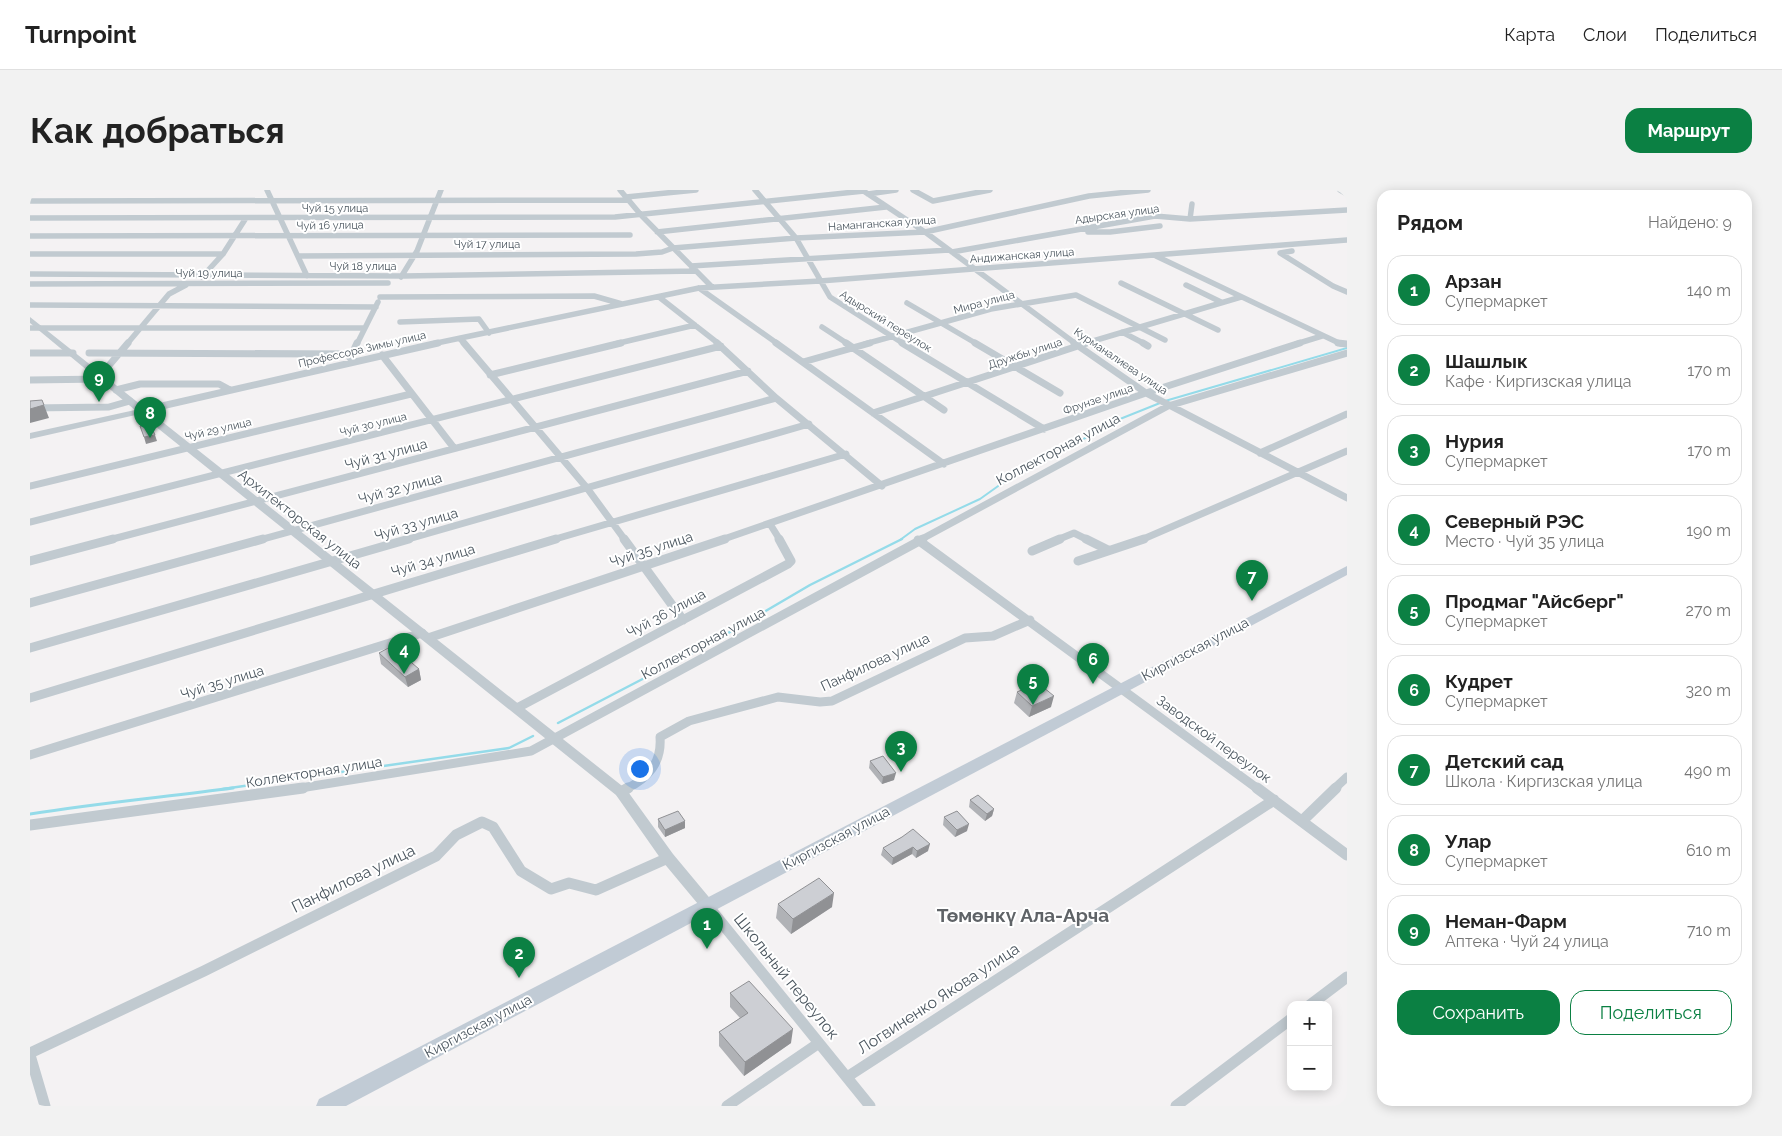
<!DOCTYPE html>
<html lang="ru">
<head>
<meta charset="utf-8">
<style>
	body { margin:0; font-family:Raleway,sans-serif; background:#f2f2f2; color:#222 }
	.controls { position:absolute; right:15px; bottom:15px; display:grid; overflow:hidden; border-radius:10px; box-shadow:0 2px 12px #0003 }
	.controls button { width:45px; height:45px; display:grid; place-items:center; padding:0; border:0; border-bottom:1px solid #e0e0e0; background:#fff; color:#222; font:25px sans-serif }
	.you { position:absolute; left:609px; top:578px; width:18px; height:18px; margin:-12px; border:4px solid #fff; border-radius:50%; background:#1a73e8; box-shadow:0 0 0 8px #1a73e833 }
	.badge { display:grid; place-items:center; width:32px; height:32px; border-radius:50%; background:#0b8043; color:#fff; font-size:16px; font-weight:700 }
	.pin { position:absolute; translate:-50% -41px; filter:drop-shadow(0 1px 2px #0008) }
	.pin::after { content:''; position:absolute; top:26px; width:18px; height:15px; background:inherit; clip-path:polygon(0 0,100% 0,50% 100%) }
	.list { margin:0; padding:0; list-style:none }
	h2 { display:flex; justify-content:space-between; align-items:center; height:65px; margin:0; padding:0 20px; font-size:21px }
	h2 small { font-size:16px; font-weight:400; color:#767676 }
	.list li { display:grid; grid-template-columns:32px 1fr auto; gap:15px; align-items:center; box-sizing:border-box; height:70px; margin:0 10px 10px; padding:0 10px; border:1px solid #e0e0e0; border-radius:15px }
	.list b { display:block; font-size:19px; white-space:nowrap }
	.list p { margin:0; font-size:16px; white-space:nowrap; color:#767676 }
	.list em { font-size:16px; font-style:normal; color:#767676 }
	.actions { display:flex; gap:10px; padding:15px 20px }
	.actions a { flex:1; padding:11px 0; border:1px solid #0b8043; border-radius:15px; text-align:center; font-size:18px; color:#0b8043 }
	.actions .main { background:#0b8043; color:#fff }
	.map { position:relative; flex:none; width:1317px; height:916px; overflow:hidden; border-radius:15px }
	header { display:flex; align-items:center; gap:30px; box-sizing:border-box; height:70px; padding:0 25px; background:#fff; border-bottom:1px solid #e0e0e0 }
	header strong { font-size:24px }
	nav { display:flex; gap:28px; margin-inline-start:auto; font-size:18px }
	.intro { display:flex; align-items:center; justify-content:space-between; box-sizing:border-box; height:120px; padding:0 30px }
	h1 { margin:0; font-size:35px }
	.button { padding:12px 22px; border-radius:15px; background:#0b8043; color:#fff; font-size:18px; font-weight:700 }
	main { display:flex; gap:30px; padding:0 30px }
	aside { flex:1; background:#fff; border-radius:15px; box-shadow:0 2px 12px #0003 }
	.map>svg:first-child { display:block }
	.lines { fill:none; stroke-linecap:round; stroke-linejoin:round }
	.stream-far2 { stroke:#94dbe9; stroke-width:2 }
	.stream-far1 { stroke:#94dbe9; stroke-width:2.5 }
	.stream { stroke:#94dbe9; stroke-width:3 }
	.minor-far3 { stroke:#c1cad0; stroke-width:5.5 }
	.minor-far2 { stroke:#c1cad0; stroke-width:7 }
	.minor-far1 { stroke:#c1cad0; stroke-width:9 }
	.minor { stroke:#c1cad0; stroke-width:11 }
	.tertiary { fill:#c1cad0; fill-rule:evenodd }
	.secondary { fill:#c1cbd5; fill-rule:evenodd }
	.wall { fill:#b0b2b6 }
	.shaded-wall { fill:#909194 }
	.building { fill:#cdcfd4; stroke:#909194 }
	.labels { text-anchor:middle; stroke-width:4; stroke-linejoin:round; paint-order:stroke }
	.far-street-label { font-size:11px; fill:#4b565f; stroke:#fff }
	.street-label { font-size:14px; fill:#4b565f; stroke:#fff }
	.near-street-label { font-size:16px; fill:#4b565f; stroke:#fff }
	.near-quarter-label { font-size:19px; font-weight:bold; fill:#5f6367; stroke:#fff }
</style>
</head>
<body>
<header>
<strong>Turnpoint</strong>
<nav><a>Карта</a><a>Слои</a><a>Поделиться</a></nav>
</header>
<div class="intro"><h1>Как добраться</h1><a class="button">Маршрут</a></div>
<main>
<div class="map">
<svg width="1317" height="916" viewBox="0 0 1317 916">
	<rect width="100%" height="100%" fill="#f4f2f3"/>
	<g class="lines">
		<path class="stream-far2" d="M1135,211L1317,158
			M870,350L885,339L950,309L971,294L1090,229L1130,213"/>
		<path class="stream-far1" d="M528,533L676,456L780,395L872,349
			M193,599L479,558L503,546"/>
		<path class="stream" d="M0,624C68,613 135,607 203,598"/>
		<path class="minor-far3" d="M237,0L277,86
			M590,0L611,25L682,97
			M725,0L766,48L800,107L874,154
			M832,0L895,42L1046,154
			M883,0L903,11L960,0
			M1310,0L1317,4
			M838,4L866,0
			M596,7L666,0
			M0,11L599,10
			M0,28L585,27L834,1
			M1160,29L1162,14
			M627,42L856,17
			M1058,42H1080L1130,36
			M0,46L600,45
			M1262,61L1250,63L1303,96L1317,102
			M922,62L1125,26L1160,29L1317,20
			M0,64H193
			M269,66L606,64L632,62L643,58L766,48L895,42L1059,6L1118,0
			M1126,66L1311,154
			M661,76L919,60
			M0,84L374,86L666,81
			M172,87L193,64L216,28
			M371,87L387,61L411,0
			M1091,93L1188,140
			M0,94L358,93
			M1156,95L1191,112
			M669,98L748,154
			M350,107L564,106L592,114
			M629,107L689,154
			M877,113L947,154
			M0,115L346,117
			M370,132L449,129L459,143
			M792,137L818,154
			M0,138H334
			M1092,142L1115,154
			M430,149L435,154
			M97,154L139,104L156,95
			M327,154L348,112
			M402,154L669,98L790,91L1317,50
			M585,154L665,135
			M835,154L961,119L1046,105L1135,150
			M1053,154L1211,107
			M1266,154L1292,146
			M1315,154H1317"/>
		<path class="minor-far2" d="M434,153L557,298L595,350
			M687,153L746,208L852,296
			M746,153L914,274
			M816,153L914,220
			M872,153L1014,239
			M945,153L1030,203
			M1044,153L1116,203L1317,308
			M1113,153L1118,156
			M1308,153L1317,154
			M0,163H43
			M59,163L323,164
			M352,165L424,258
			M320,168L327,153
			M773,172L840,153
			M460,185L591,153
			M70,186L98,153
			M0,190L73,189
			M86,200L110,194H189L200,200
			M0,218L79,217L100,211
			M110,221L408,153
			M843,223L1057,153
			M1230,263L1317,224
			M0,296L381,204
			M0,332L691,156
			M740,334L750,350
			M79,350L718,181
			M229,350L746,208
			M375,350L779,234
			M522,350L816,264
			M691,350L1116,203L1270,153
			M890,350L1138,216L1317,163
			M1027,350L1044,343L1058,350
			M1111,350L1317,261"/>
		<path class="minor-far1" d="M594,349L653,430
			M1056,349L1078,360
			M888,350L1228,599
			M1002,361L1030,349
			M0,371L83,349
			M1048,371L1114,349
			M0,413L233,349
			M398,448L695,349
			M0,458L379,349
			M0,508L526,349
			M487,518L758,374L761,371L749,349
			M0,565L392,443
			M264,599L501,561L893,349
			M596,599C618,588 632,573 630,547L659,531L748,507L790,512L802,511L935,448L963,446L1000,430
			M1304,599L1317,587"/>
		<path class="minor" d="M1227,598L1317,665
			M591,602L598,598
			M1272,631L1306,598
			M0,635L273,598
			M678,716L840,916
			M1280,815L1317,787
			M0,863L174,781L406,666L426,645L452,632L463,637L491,681L521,699L539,693L566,700L638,668
			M0,865L15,916
			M817,887L1244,610
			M697,916L789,853
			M1146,916L1261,829"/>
		<path class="tertiary" d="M0,127L596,599L643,664L683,712L685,716L683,720L678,722L673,720L633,672L586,605L110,224L0,249V243L105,220L0,133Z"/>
		<path class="secondary" d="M1317,376V385L316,916H286L289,909Z"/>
	</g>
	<path class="wall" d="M349,463L389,479L391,490L378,497L351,474Z
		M987,502L1021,517L999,527L984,513Z
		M840,571L864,590L852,594L839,578Z
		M940,610L964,619L962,626L955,631L939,617Z
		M914,627L937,641L925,647L913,635Z
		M628,629L655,638L635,647L628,637Z
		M872,647L898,661L886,668L882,664L862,675L851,665L853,658Z
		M748,714L802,717L761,744L746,728Z
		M700,803L761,853L714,886L689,856V842L710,828L700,817Z"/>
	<path class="shaded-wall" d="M12,210L19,228L0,233V219Z
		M125,245L127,251L116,254L114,247Z
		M389,479L391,490L378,497L375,487Z
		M1024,506L1021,517L999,527L1002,516Z
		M866,583L864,590L852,594L853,587Z
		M964,619L962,626L955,631L957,624Z
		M655,631V638L635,647V640Z
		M939,634L937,641L925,647L927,640Z
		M900,654L898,661L886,668L887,661Z
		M883,657L882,664L862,675L863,668Z
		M804,703L802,717L761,744L763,729Z
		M763,839L761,853L714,886L715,872Z"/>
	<path class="building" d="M12,210L14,215L0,219V211Z
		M120,234L125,245L114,247L110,236Z
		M362,456L389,479L375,487L349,463Z
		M1008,493L1024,506L1002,516L987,502Z
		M853,566L866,583L853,587L840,571Z
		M948,605L964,619L957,624L940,610Z
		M648,621L655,631L635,640L628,629Z
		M927,621L939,634L927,640L914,627Z
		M883,639L900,654L887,661L883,657L863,668L853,658L872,647Z
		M789,688L804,703L763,729L748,714Z
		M719,791L763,839L715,872L689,842L718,823L700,803Z"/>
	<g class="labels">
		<g class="far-street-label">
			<text x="305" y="22">Чуй 15 улица</text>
			<text transform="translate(1087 24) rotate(-8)" y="4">Адырская улица</text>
			<text transform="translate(852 33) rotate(-4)" y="4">Наманганская улица</text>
			<text transform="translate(300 35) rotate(-1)" y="4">Чуй 16 улица</text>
			<text x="457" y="58">Чуй 17 улица</text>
			<text transform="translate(992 65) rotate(-4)" y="4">Андижанская улица</text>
			<text x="333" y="80">Чуй 18 улица</text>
			<text x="179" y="87">Чуй 19 улица</text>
			<text transform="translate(954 112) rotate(-15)" y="4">Мира улица</text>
			<text transform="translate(856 131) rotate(32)" y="4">Адырский переулок</text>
			<text transform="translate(332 159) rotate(-13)" y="4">Профессора Зимы улица</text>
			<text transform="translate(995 163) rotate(-18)" y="4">Дружбы улица</text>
			<text transform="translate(1091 171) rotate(34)" y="4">Курманалиева улица</text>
			<text transform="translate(1068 209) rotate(-19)" y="4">Фрунзе улица</text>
			<text transform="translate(343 234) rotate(-14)" y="4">Чуй 30 улица</text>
			<text transform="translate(188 239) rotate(-13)" y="4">Чуй 29 улица</text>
		</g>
		<g class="street-label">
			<text transform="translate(1028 259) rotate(-28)" y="5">Коллекторная улица</text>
			<text transform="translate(356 264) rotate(-15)" y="5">Чуй 31 улица</text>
			<text transform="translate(370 298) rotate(-15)" y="5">Чуй 32 улица</text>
			<text transform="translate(270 329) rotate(38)" y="5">Архитекторская улица</text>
			<text transform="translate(386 334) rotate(-16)" y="5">Чуй 33 улица</text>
			<text transform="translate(621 359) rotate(-18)" y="5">Чуй 35 улица</text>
			<text transform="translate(403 370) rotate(-16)" y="5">Чуй 34 улица</text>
			<text transform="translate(636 423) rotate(-28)" y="5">Чуй 36 улица</text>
			<text transform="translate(673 453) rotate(-28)" y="5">Коллекторная улица</text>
			<text transform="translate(1165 459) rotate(-28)" y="5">Киргизская улица</text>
			<text transform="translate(845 472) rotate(-25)" y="5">Панфилова улица</text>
			<text transform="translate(192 492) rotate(-17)" y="5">Чуй 35 улица</text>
			<text transform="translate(1184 549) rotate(36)" y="5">Заводской переулок</text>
			<text transform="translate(284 582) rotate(-9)" y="5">Коллекторная улица</text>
			<text transform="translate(806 648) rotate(-28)" y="5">Киргизская улица</text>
			<text transform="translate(448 836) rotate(-28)" y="5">Киргизская улица</text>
		</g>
		<g class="near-street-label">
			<text transform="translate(323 688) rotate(-26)" y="6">Панфилова улица</text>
			<text transform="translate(757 786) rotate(51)" y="6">Школьный переулок</text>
			<text transform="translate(908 808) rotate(-33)" y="6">Логвиненко Якова улица</text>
		</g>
		<g class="near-quarter-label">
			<text x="993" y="732">Төмөнкү Ала-Арча</text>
		</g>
	</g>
</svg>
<div class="controls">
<button>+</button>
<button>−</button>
</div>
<div class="you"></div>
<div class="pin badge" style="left:677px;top:759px">1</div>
<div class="pin badge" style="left:489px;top:788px">2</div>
<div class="pin badge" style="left:871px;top:582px">3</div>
<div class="pin badge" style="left:374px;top:484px">4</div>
<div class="pin badge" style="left:1003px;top:515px">5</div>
<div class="pin badge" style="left:1063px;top:494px">6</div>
<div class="pin badge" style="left:1222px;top:411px">7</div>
<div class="pin badge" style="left:120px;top:248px">8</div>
<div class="pin badge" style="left:69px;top:212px">9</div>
</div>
<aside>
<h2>Рядом<small>Найдено: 9</small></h2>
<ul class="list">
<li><span class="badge">1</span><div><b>Арзан</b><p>Супермаркет</p></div><em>140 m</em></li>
<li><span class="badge">2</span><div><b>Шашлык</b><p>Кафе · Киргизская улица</p></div><em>170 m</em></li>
<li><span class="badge">3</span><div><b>Нурия</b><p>Супермаркет</p></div><em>170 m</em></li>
<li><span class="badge">4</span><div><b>Северный РЭС</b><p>Место · Чуй 35 улица</p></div><em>190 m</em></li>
<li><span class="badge">5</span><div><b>Продмаг &quot;Айсберг&quot;</b><p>Супермаркет</p></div><em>270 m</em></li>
<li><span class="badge">6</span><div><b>Кудрет</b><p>Супермаркет</p></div><em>320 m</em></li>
<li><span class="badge">7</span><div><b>Детский сад</b><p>Школа · Киргизская улица</p></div><em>490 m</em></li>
<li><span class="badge">8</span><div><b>Улар</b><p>Супермаркет</p></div><em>610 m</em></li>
<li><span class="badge">9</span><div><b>Неман-Фарм</b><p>Аптека · Чуй 24 улица</p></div><em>710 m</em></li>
</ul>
<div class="actions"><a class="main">Сохранить</a><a>Поделиться</a></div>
</aside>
</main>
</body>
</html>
